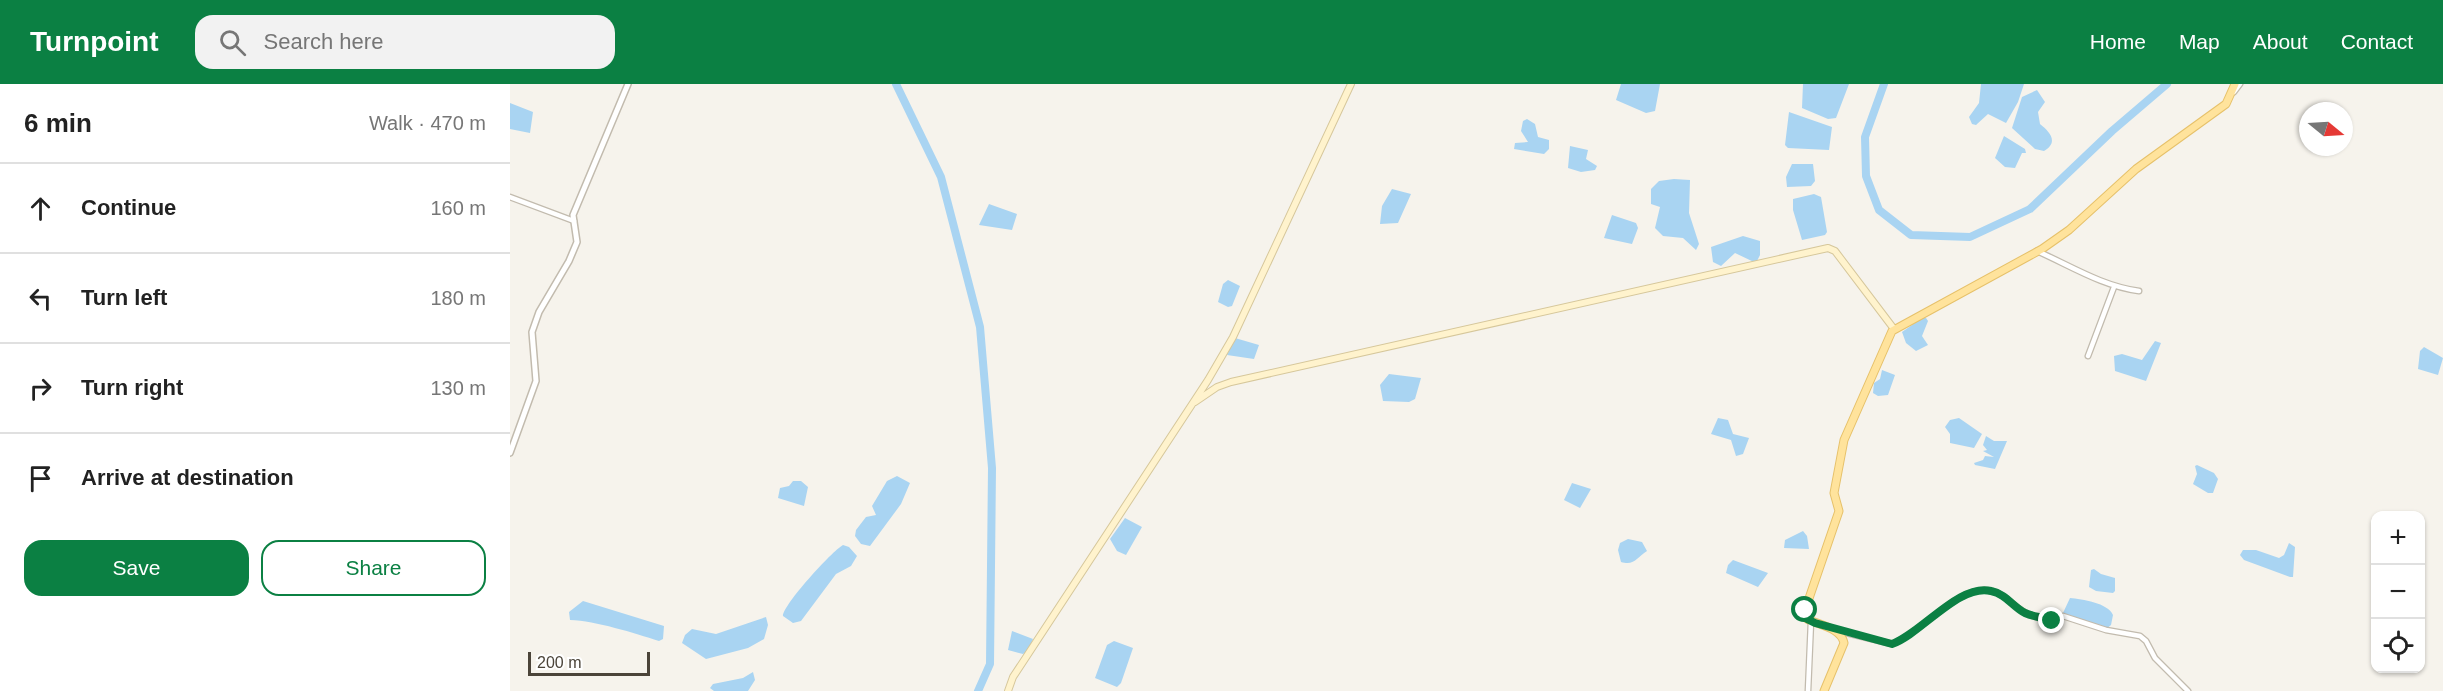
<!DOCTYPE html>
<html lang="en">
<head>
<meta charset="utf-8">
<style>
	body { margin:0; font-family:Arial,sans-serif; background:#f2f2f2; color:#222 }
	.controls { position:absolute; right:18px; bottom:18px; display:grid; overflow:hidden; border-radius:12px; box-shadow:0 2px 4px #0004 }
	.controls button { width:54px; height:54px; display:grid; place-items:center; padding:0; border:0; border-bottom:2px solid #e0e0e0; background:#fff; color:#222; font:30px sans-serif }
	.compass { position:absolute; left:1789px; top:18px; width:54px; height:54px; border-radius:50%; background:#fff; box-shadow:0 2px 4px #0004; rotate:108deg }
	.scale { position:absolute; left:18px; bottom:15px; width:122px; box-sizing:border-box; padding-left:6px; border:3px solid #4b4439; border-top:0; font-size:16px; line-height:21px; white-space:nowrap; color:#4b4439; -webkit-text-stroke:4px #fff; paint-order:stroke }
	.stop { position:absolute; width:18px; height:18px; margin:-14px; border:4px solid #0b8043; border-radius:50%; background:#fff }
	.stop.end { background:#0b8043; border-color:#fff; box-shadow:0 2px 6px #0008 }
	.list { margin:0; padding:0; list-style:none }
	h2 { display:flex; justify-content:space-between; align-items:center; height:78px; margin:0; padding:0 24px; font-size:26px }
	h2 small { font-size:20px; font-weight:400; color:#767676 }
	.list li { display:grid; grid-template-columns:39px 1fr auto; gap:18px; align-items:center; box-sizing:border-box; height:90px; padding:0 24px; border-top:2px solid #e0e0e0 }
	.list b { display:block; font-size:22px; white-space:nowrap }
	.list em { font-size:20px; font-style:normal; color:#767676 }
	.actions { display:flex; gap:12px; padding:18px 24px }
	.actions a { flex:1; padding:14px 0; border:2px solid #0b8043; border-radius:18px; text-align:center; font-size:21px; color:#0b8043 }
	.actions .main { background:#0b8043; color:#fff }
	.icon { flex:none; width:33px; height:33px; fill:none; stroke:currentColor; stroke-width:2; stroke-linecap:round; stroke-linejoin:round }
	.map { position:relative; flex:none; width:1933px; height:607px; overflow:hidden }
	header { display:flex; align-items:center; gap:36px; box-sizing:border-box; height:84px; padding:0 30px; background:#0b8043; color:#fff }
	header strong { font-size:28px }
	nav { display:flex; gap:33px; margin-inline-start:auto; font-size:21px }
	.search { width:420px; height:54px; background:#f2f2f2; display:flex; align-items:center; gap:15px; box-sizing:border-box; padding:0 21px; border-radius:18px; color:#767676; font-size:22px }
	main { display:flex }
	aside { flex:1; background:#fff }
	.map>svg:first-child { display:block }
	.water { fill:#a9d4f2 }
	.lines { fill:none; stroke-linecap:round; stroke-linejoin:round }
	.river { stroke:#a9d4f2; stroke-width:8 }
	.minor-casing { stroke:#c2bbae; stroke-width:7 }
	.tertiary-casing { stroke:#c2bbae; stroke-width:8 }
	.secondary-casing { stroke:#d6c79b; stroke-width:8 }
	.primary-casing { stroke:#e6c16a; stroke-width:9 }
	.minor { stroke:#fff; stroke-width:4.5 }
	.tertiary { stroke:#fff; stroke-width:5 }
	.secondary { stroke:#fff3cd; stroke-width:6 }
	.primary { stroke:#ffe39c; stroke-width:7 }
	.route { stroke:#0b8043; stroke-width:8 }
</style>
</head>
<body>
<header>
<strong>Turnpoint</strong>
<div class="search"><svg class="icon" aria-label="search" viewBox="0 0 24 24"><circle cx="10" cy="10" r="6"/><path d="M15 15l6 6"/></svg>Search here</div>
<nav><a>Home</a><a>Map</a><a>About</a><a>Contact</a></nav>
</header>
<main>
<aside>
<h2>6 min<small>Walk · 470 m</small></h2>
<ul class="list">
<li><svg class="icon" aria-label="ahead" viewBox="0 0 24 24"><path d="M12 20V5M6 11l6-6 6 6"/></svg><div><b>Continue</b></div><em>160 m</em></li>
<li><svg class="icon" aria-label="left" viewBox="0 0 24 24"><path d="M17 20v-9H6M10 6l-5 5 5 5"/></svg><div><b>Turn left</b></div><em>180 m</em></li>
<li><svg class="icon" aria-label="right" viewBox="0 0 24 24"><path d="M7 20v-9h11M14 6l5 5-5 5"/></svg><div><b>Turn right</b></div><em>130 m</em></li>
<li><svg class="icon" aria-label="arrive" viewBox="0 0 24 24"><path d="M6 21V4h12l-3 4 3 4H6"/></svg><div><b>Arrive at destination</b></div></li>
</ul>
<div class="actions"><a class="main">Save</a><a>Share</a></div>
</aside>
<div class="map">
<svg width="1933" height="607" viewBox="0 0 1933 607">
	<rect width="100%" height="100%" fill="#f6f3ec"/>
	<path class="water" d="M1111,0H1150L1145,27L1136,29L1106,16Z
		M1293,0H1339L1326,34L1318,35L1292,24Z
		M1471,0H1514L1508,18L1496,39L1478,30L1466,41L1462,40L1459,33L1469,19Z
		M1527,6L1535,18L1528,28L1530,40C1540,48 1549,58 1534,67L1525,65L1502,44L1512,13Z
		M0,19L23,28L20,49L0,45Z
		M1279,28L1322,43L1319,66L1278,64L1275,61Z
		M1017,35L1025,40L1028,53L1039,56V65L1034,70L1004,65L1005,59L1018,58L1011,47L1013,37Z
		M1494,52L1515,65L1516,69H1512L1505,84L1495,83L1485,74Z
		M1060,62L1078,66L1076,75L1087,82L1085,86L1071,88L1058,84Z
		M1282,80H1303L1305,97L1301,102L1277,103L1276,93Z
		M1164,95L1180,96L1179,129L1189,160L1186,166L1173,154L1153,152L1145,144L1150,123L1141,120V105L1149,97Z
		M882,105L901,110L888,139L870,140L872,122Z
		M1304,110L1311,113L1317,148L1315,151L1292,156L1283,126V115Z
		M479,120L507,130L502,146L469,141Z
		M1102,131L1126,139L1128,144L1122,160L1094,154Z
		M1233,152L1250,157V171L1246,179L1225,169L1211,182L1203,178L1201,163Z
		M718,196L730,202L722,222L718,223L708,218L713,200Z
		M1412,234H1416L1418,237L1412,252L1418,261L1406,267L1396,259L1392,248Z
		M725,254L749,261L744,275L717,271Z
		M1645,257L1651,259L1636,297L1605,287L1604,272L1612,270L1632,276Z
		M1914,263L1933,274L1928,291L1908,285L1910,267Z
		M1372,286L1385,291L1378,311L1368,312L1363,309L1364,299L1370,295Z
		M879,290L911,294L905,315L899,318L873,317L870,301Z
		M1208,334L1218,336L1223,350L1239,354L1233,370L1226,372L1221,356L1201,350Z
		M1449,334L1472,350L1464,364L1440,359V350L1435,343L1440,336Z
		M1476,352L1484,357H1497L1485,385L1465,381L1464,379L1473,376L1475,372L1484,373L1473,367L1477,366L1473,361Z
		M1687,381L1704,389L1708,395L1703,409H1698L1683,400L1687,390L1685,382Z
		M387,392L400,399L391,420L360,462L351,460L345,452L346,446L356,433L366,431L362,422L377,397Z
		M283,397H291L298,403L294,422L268,414L270,404L279,402Z
		M1062,399L1081,405L1070,424L1054,416Z
		M615,434L632,443L616,471L607,467L600,455Z
		M1293,447L1297,452L1299,465L1274,464L1275,456Z
		M1118,455L1132,458L1137,467C1127,473 1125,482 1111,478L1108,466L1110,459Z
		M1779,459L1785,463L1783,493H1780L1734,476L1730,471L1733,466H1746L1769,474L1774,471Z
		M333,461L339,463L347,472L341,482L326,490L291,537L283,539L273,532C273,521 322,467 333,461Z
		M1223,476L1258,489L1248,503L1216,489L1218,481Z
		M1584,485L1591,490L1605,494V507L1603,509L1586,507L1579,503L1581,486Z
		M1560,514C1572,515 1598,519 1603,531L1601,541L1595,546L1553,529Z
		M73,517L154,542L153,555L149,557C124,549 86,537 60,536L59,528Z
		M256,533L258,541L254,555L238,564L196,575L172,559L175,551L182,545L206,550Z
		M502,547L523,555L518,567L513,570L498,566Z
		M604,557L623,564L611,599L607,603L585,594L597,561Z
		M243,588L245,596L238,607H204L200,604L203,600L233,594Z"/>
	<g class="lines">
		<path class="river" d="M386,0L431,93L470,243L482,384L480,580L468,607
			M1374,0L1355,53L1356,92L1369,126L1401,151L1460,153L1520,125L1602,47L1657,0"/>
		<defs>
			<path id="minor" d="M1724,8L1730,0
				M0,113L64,137
				M1527,167C1561,182 1592,202 1629,207
				M1578,272L1604,203
				M1328,547L1382,560C1411,550 1450,498 1482,507C1495,510 1501,520 1513,527C1521,533 1538,537 1548,537L1553,532L1596,546L1630,552L1636,557L1645,574L1678,607
				M1298,607L1301,537"/>
			<path id="tertiary" d="M0,369L26,297L22,248L29,228L59,177L67,158L63,131L118,0"/>
			<path id="secondary" d="M685,318L707,303L721,298L1318,164L1325,167L1384,245
				M498,607L503,593L698,296L723,253L841,0"/>
			<path id="primary" d="M1314,607L1334,559C1331,544 1309,541 1297,535L1295,526L1329,427L1324,409L1334,356L1382,247L1532,165L1559,146L1626,85L1716,20L1725,0"/>
		</defs>
		<use href="#minor" class="minor-casing"/>
		<use href="#tertiary" class="tertiary-casing"/>
		<use href="#secondary" class="secondary-casing"/>
		<use href="#primary" class="primary-casing"/>
		<use href="#minor" class="minor"/>
		<use href="#tertiary" class="tertiary"/>
		<use href="#secondary" class="secondary"/>
		<use href="#primary" class="primary"/>
	</g>
	<g class="lines">
		<path class="route" d="M1295,526L1297,535L1305,539L1382,560C1411,550 1449,499 1481,507C1496,510 1502,522 1515,529C1524,533 1533,533 1542,537"/>
	</g>
</svg>
<div class="controls">
<button>+</button>
<button>−</button>
<button><svg class="icon" aria-label="locate" viewBox="0 0 24 24"><circle cx="12" cy="12" r="6"/><path d="M12 2v4M12 18v4M2 12h4M18 12h4"/></svg></button>
</div>
<svg class="compass" viewBox="-18 -18 36 36"><path d="M0-13l5 13h-10z" fill="#e53935"/><path d="M0 13l5-13h-10z" fill="#767676"/></svg>
<div class="scale">200 m</div>
<div class="stop" style="left:1295px;top:526px"></div>
<div class="stop end" style="left:1542px;top:537px"></div>
</div>
</main>
</body>
</html>
